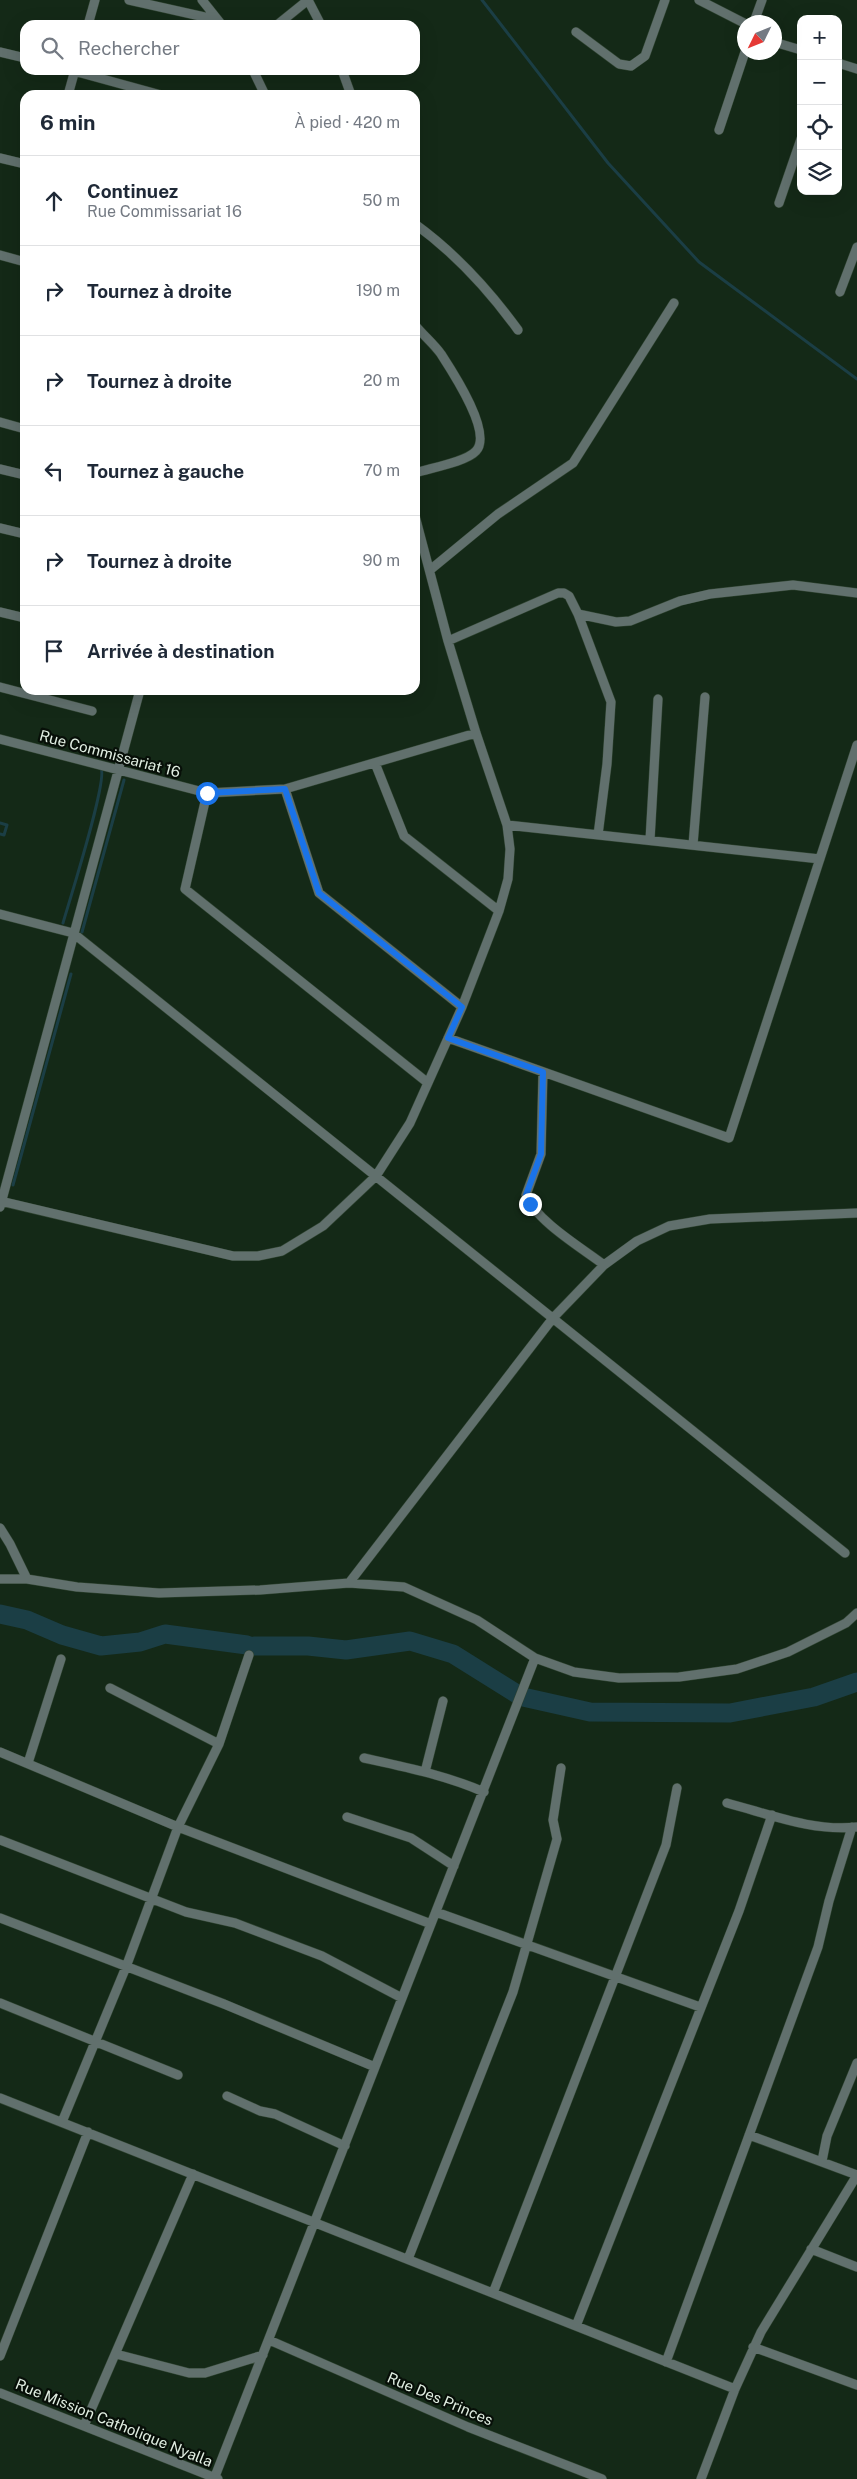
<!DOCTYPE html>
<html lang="fr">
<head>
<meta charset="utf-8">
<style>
	body { margin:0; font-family:"Public Sans",sans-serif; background:#f2f2f3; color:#1f2937 }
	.controls { position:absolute; right:15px; top:15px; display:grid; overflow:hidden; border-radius:10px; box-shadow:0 5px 20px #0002 }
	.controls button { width:45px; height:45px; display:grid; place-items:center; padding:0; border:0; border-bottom:1px solid #e0e1e3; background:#fff; color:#1f2937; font:25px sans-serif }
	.compass { position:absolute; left:737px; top:15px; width:45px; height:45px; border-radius:50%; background:#fff; box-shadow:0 5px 20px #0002; rotate:227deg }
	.stop { position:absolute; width:15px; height:15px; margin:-11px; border:4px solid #1a73e8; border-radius:50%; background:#fff }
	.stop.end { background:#1a73e8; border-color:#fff; box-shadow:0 1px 5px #0008 }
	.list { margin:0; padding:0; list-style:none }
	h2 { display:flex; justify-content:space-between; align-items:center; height:65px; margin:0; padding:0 20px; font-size:21px }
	h2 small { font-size:16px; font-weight:400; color:#747a83 }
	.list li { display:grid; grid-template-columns:32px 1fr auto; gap:15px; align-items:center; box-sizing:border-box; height:90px; padding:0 20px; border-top:1px solid #e0e1e3 }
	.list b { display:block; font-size:19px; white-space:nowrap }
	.list p { margin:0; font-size:16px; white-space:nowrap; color:#747a83 }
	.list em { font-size:16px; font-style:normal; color:#747a83 }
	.icon { flex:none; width:28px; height:28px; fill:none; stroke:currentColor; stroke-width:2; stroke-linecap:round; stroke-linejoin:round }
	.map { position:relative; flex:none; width:857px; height:2479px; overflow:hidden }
	.search { position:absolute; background:#fff; box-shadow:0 5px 20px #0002; left:20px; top:20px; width:400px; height:55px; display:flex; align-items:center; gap:12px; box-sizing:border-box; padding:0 18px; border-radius:15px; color:#747a83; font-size:19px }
	.panel { position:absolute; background:#fff; box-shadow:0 5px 20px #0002; left:20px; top:90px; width:400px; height:605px; border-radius:15px }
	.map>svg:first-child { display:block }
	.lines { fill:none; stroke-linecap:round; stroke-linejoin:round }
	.stream { stroke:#1b3e45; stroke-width:3 }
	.river { stroke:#1b3e45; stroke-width:19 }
	.street-casing { stroke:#314533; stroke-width:10 }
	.street { stroke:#61706d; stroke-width:9 }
	.route { stroke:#1a73e8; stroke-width:6 }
	.labels { text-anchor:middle; stroke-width:4.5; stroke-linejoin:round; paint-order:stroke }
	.street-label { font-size:15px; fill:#e1eee2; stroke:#070f08 }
</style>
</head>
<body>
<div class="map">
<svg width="857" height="2479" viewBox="0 0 857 2479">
	<rect width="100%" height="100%" fill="#142917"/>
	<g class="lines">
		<path class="stream" d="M482,0L608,163L699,262L857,379
			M0,823L7,825L4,835L0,834
			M63,923C69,902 108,780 101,768
			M82,932L124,780
			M13,1185L71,974"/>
		<path class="river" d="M0,1614L27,1620L62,1635L101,1646L140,1642L165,1634L247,1645
			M254,1646H308L346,1650L410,1641L453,1654L517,1694
			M523,1697L590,1712L730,1713L814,1697L857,1682"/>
		<defs>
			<path id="street" d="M129,0L218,20
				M202,0L222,25
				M308,0L321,25
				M699,0L744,23
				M754,22L762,0
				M88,25L95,0
				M277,25L308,0
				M576,32L619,64L631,66L645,56L665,0
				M774,42L801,50
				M0,52L25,58
				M838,63L857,69
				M70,70L161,95
				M253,70L265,95
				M342,70L351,95
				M68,95L75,70
				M719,130L745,52
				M0,158L25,164
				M779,203L801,139
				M415,224C455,253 489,290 518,330
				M0,255L25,262
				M840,292L857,247
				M415,325C423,335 434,344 441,354C452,371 493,433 476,451C466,462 430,468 415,473
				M0,422L25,429
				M0,469L25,475
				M0,528L25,534
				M430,570L498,514L573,463L674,303
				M0,612L25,618
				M578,614L616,622L630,621L680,601L710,594L793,585L857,593
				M448,641L558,593H564L569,596L578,614L611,702L607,764L598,835
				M0,687L92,711
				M0,739L207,793L285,789L476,733
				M375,763L404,836L499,911
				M285,789L319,893L462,1007
				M207,793L185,889L428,1083
				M507,825L820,859
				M650,840L658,699
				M693,845L705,697
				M0,914L73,933L845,1553
				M448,1038L729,1138L857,745
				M543,1072L541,1154L526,1195C536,1221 582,1248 604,1265
				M0,1201L233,1256H258L282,1251L323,1226L376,1176L410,1123L462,1007L499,911L508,879L510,849L507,825L476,733L448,641L415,516
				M0,1207L140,690
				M0,1528L10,1544L27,1579
				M0,1579H27L77,1587L159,1593L260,1590L349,1583L404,1587L477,1620L535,1658L574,1672L619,1678L679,1677L737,1669L788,1652L846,1623L857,1613
				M349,1583L553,1318L604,1265L637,1241L669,1226L710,1219L857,1213
				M110,1688L219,1744
				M0,1752L178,1827L431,1924
				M364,1758C405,1767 445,1775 484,1792
				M28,1763L61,1659
				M425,1772L443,1701
				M727,1803C769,1814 813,1832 857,1827
				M347,1817L411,1838L454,1866
				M0,1840L186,1912L235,1923L322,1956L402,1998
				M436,1912L700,2007
				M0,1918L224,2004L375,2067
				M0,2003L178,2075
				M227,2096L260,2111L275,2114L345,2146
				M0,2098L735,2389
				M62,2122L126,1967L178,1827L219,1744L249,1655
				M749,2135L857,2175
				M822,2161L827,2136L857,2063
				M811,2249L857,2267
				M408,2259L513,1992L557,1839L553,1820L561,1768
				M493,2293L666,1845L677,1788
				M576,2326L739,1911L772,1815
				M269,2340L468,2427L602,2479
				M753,2347L857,2385
				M116,2354L189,2373H205L263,2355
				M0,2356L88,2132
				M666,2362L818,1947L829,1901L852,1827
				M0,2393L218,2479
				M84,2426L193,2174
				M214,2479L535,1658
				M701,2479L735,2389L761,2332L857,2175"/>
		</defs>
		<use href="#street" class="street-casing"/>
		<use href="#street" class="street"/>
	</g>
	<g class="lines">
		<path class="route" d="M207,793L285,789L319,893L462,1007L448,1038L543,1072L541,1154L526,1195L530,1204"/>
	</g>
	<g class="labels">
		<g class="street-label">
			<text transform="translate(110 754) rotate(15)" y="5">Rue Commissariat 16</text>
			<text transform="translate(440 2399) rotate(23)" y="5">Rue Des Princes</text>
			<text transform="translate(114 2423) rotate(22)" y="5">Rue Mission Catholique Nyalla</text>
		</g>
	</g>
</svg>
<div class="controls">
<button>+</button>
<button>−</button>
<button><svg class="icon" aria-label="locate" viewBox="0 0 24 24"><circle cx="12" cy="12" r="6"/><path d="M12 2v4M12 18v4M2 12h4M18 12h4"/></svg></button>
<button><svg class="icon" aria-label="layers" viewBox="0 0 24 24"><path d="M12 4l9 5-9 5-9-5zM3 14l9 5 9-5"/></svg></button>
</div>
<svg class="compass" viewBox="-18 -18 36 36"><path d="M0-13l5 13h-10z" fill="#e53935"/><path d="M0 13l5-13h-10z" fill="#747a83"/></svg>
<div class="stop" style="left:207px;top:793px"></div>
<div class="stop end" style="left:530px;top:1204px"></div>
<div class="search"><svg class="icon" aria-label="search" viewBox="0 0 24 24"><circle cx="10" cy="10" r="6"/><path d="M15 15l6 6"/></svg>Rechercher</div>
<section class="panel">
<h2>6 min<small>À pied · 420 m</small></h2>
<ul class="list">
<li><svg class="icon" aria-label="ahead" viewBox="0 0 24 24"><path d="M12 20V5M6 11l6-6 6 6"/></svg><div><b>Continuez</b><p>Rue Commissariat 16</p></div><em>50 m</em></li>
<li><svg class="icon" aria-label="right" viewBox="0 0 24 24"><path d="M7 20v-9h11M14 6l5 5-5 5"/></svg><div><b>Tournez à droite</b></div><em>190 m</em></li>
<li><svg class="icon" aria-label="right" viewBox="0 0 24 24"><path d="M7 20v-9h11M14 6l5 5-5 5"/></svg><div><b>Tournez à droite</b></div><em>20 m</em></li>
<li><svg class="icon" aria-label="left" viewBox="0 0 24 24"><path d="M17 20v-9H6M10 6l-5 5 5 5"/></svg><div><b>Tournez à gauche</b></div><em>70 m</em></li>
<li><svg class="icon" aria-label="right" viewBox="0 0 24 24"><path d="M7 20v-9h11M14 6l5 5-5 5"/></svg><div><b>Tournez à droite</b></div><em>90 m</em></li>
<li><svg class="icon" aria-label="arrive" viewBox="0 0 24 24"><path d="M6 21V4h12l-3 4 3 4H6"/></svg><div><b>Arrivée à destination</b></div></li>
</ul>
</section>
</div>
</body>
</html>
